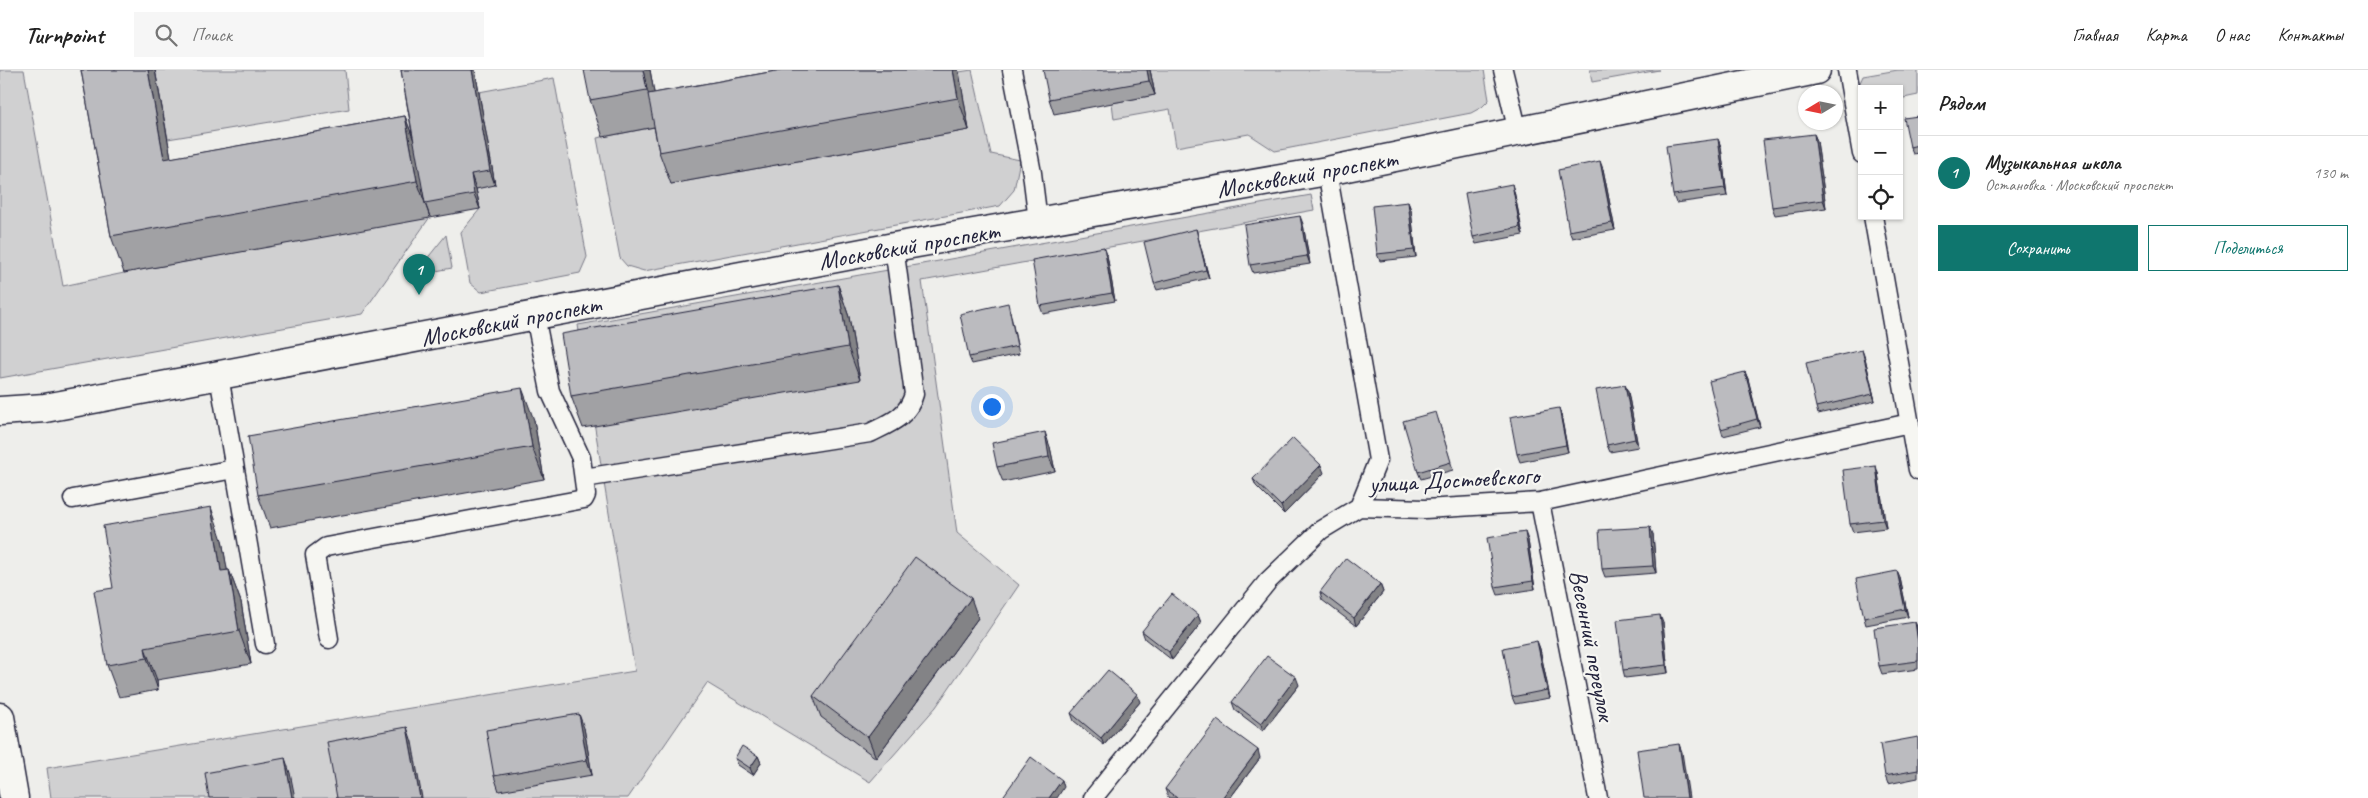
<!DOCTYPE html>
<html lang="ru">
<head>
<meta charset="utf-8">
<style>
	body { margin:0; font-family:Caveat,sans-serif; background:#f6f6f6; color:#222 }
	.controls { position:absolute; right:15px; top:15px; display:grid; overflow:hidden; border-radius:0px; box-shadow:0 1px 4px #0004 }
	.controls button { width:45px; height:45px; display:grid; place-items:center; padding:0; border:0; border-bottom:1px solid #e0e0e0; background:#fff; color:#222; font:25px sans-serif }
	.compass { position:absolute; left:1798px; top:15px; width:45px; height:45px; border-radius:50%; background:#fff; box-shadow:0 1px 4px #0004; rotate:260deg }
	.you { position:absolute; left:991px; top:336px; width:18px; height:18px; margin:-12px; border:4px solid #fff; border-radius:50%; background:#1a73e8; box-shadow:0 0 0 8px #1a73e833 }
	.badge { display:grid; place-items:center; width:32px; height:32px; border-radius:50%; background:#0f766e; color:#fff; font-size:16px; font-weight:700 }
	.pin { position:absolute; translate:-50% -41px; filter:drop-shadow(0 1px 2px #0008) }
	.pin::after { content:''; position:absolute; top:26px; width:18px; height:15px; background:inherit; clip-path:polygon(0 0,100% 0,50% 100%) }
	.list { margin:0; padding:0; list-style:none }
	h2 { display:flex; justify-content:space-between; align-items:center; height:65px; margin:0; padding:0 20px; font-size:21px }
	h2 small { font-size:16px; font-weight:400; color:#767676 }
	.list li { display:grid; grid-template-columns:32px 1fr auto; gap:15px; align-items:center; box-sizing:border-box; height:75px; padding:0 20px; border-top:1px solid #e0e0e0 }
	.list b { display:block; font-size:19px; white-space:nowrap }
	.list p { margin:0; font-size:16px; white-space:nowrap; color:#767676 }
	.list em { font-size:16px; font-style:normal; color:#767676 }
	.actions { display:flex; gap:10px; padding:15px 20px }
	.actions a { flex:1; padding:11px 0; border:1px solid #0f766e; border-radius:0px; text-align:center; font-size:18px; color:#0f766e }
	.actions .main { background:#0f766e; color:#fff }
	.icon { flex:none; width:28px; height:28px; fill:none; stroke:currentColor; stroke-width:2; stroke-linecap:round; stroke-linejoin:round }
	.map { position:relative; flex:none; width:1918px; height:728px; overflow:hidden }
	header { display:flex; align-items:center; gap:30px; box-sizing:border-box; height:70px; padding:0 25px; background:#fff; border-bottom:1px solid #e0e0e0 }
	header strong { font-size:24px }
	nav { display:flex; gap:28px; margin-inline-start:auto; font-size:18px }
	.search { width:350px; height:45px; background:#f6f6f6; display:flex; align-items:center; gap:12px; box-sizing:border-box; padding:0 18px; border-radius:0px; color:#767676; font-size:19px }
	main { display:flex }
	aside { flex:1; background:#fff }
	.map>svg:first-child { display:block }
	.green { fill:#d0d0d1; stroke:#797986 }
	.lines { fill:none; stroke-linecap:round; stroke-linejoin:round }
	.service-casing { stroke:#22223b; stroke-width:21 }
	.tertiary-casing { stroke:#22223b; stroke-width:31 }
	.service { stroke:#f6f6f2; stroke-width:18 }
	.tertiary { stroke:#f6f6f2; stroke-width:28 }
	.wall { fill:#a1a1a4; stroke:#22223b }
	.shaded-wall { fill:#838386; stroke:#22223b }
	.building { fill:#bbbbbf; stroke:#22223b }
	.labels { text-anchor:middle; stroke-width:4.5; stroke-linejoin:round; paint-order:stroke }
	.street-label { font-size:25px; fill:#22223b; stroke:#f6f6f2 }
</style>
</head>
<body>
<header>
<strong>Turnpoint</strong>
<div class="search"><svg class="icon" aria-label="search" viewBox="0 0 24 24"><circle cx="10" cy="10" r="6"/><path d="M15 15l6 6"/></svg>Поиск</div>
<nav><a>Главная</a><a>Карта</a><a>О нас</a><a>Контакты</a></nav>
</header>
<main>
<div class="map">
<svg width="1918" height="728" viewBox="0 0 1918 728">
	<rect width="100%" height="100%" fill="#eeeeeb"/>
	<filter id="ink" filterUnits="userSpaceOnUse"><feTurbulence type="fractalNoise" baseFrequency=".02" numOctaves="2"/><feDisplacementMap in="SourceGraphic" scale="10" xChannelSelector="R" yChannelSelector="G"/><feConvolveMatrix kernelMatrix="1 2 1 2 8 2 1 2 1" color-interpolation-filters="sRGB"/></filter>
	<g filter="url(#ink)">
		<path class="green" d="M0,0H24L63,216L124,203L430,147L362,244L0,308Z
			M155,0H345L349,39L168,69Z
			M972,0L991,84L1020,90L1014,120L1000,136L644,201L627,196L620,188L597,68L660,56L671,114L969,60L959,2Z
			M1150,0H1484L1489,30L1482,37L1471,43L1275,81L1249,64L1176,77L1170,39L1114,49L1112,33L1155,25Z
			M1590,0H1659L1592,12Z
			M1898,0H1918V25L1899,29V19H1862V28L1859,15L1863,6Z
			M554,8L587,187L580,203L481,222L470,213L461,162L480,139L476,119L479,22Z
			M1311,125L1314,140L922,211L957,463L1019,515L936,637L870,712L707,613L628,728H51L47,698L635,601L578,255Z
			M446,165L452,198L414,205Z"/>
		<g class="lines">
			<defs>
				<path id="service" d="M1012,0L1032,103L1038,151
					M1503,0L1518,62
					M1847,0L1862,84
					M1327,101L1378,390L1359,437
					M1873,146L1918,400
					M219,306L265,574
					M584,408L870,363C890,353 908,347 914,324L894,177
					M73,429L234,399
					M1540,432L1598,728
					M329,569L315,485L326,477L584,429L586,425L581,388L550,321L535,246
					M1093,728L1268,511L1321,460L1359,437L1425,439L1540,432L1910,353"/>
				<path id="tertiary" d="M0,341L45,338L72,333L894,177L1327,101L1816,0
					M0,647L14,728"/>
			</defs>
			<use href="#service" class="service-casing"/>
			<use href="#tertiary" class="tertiary-casing"/>
			<use href="#service" class="service"/>
			<use href="#tertiary" class="tertiary"/>
		</g>
		<path class="wall" d="M81,0H155L171,88L405,46L413,69L401,0H475L495,115L476,119L480,139L124,203L111,166Z
			M650,0L654,23L781,0H958L969,60L671,114L659,82L654,57L603,67L590,30Z
			M1150,0L1155,25L1054,44L1049,29Z
			M1918,46V83L1913,84L1910,77Z
			M1814,64L1817,71L1826,138L1775,145L1772,137Z
			M1718,69L1721,77L1727,126L1676,133L1673,125Z
			M1603,99L1615,160L1572,168L1569,161Z
			M1514,121L1523,165L1476,174L1473,167Z
			M1408,132L1411,140L1416,187L1380,191L1377,184Z
			M1303,154L1310,194L1253,203L1250,195Z
			M1196,159L1198,167L1209,208L1157,220L1154,213Z
			M1104,177L1107,185L1115,231L1043,244L1040,236Z
			M838,215L849,247L860,310L583,358L571,326Z
			M1010,241L1019,284L972,294L969,287Z
			M1865,288L1875,331L1818,344L1816,337Z
			M1745,302L1748,309L1760,357L1723,366L1721,359Z
			M1625,315L1628,322L1638,377L1610,382L1607,375Z
			M1561,345L1568,382L1520,392L1517,384Z
			M1438,349L1453,400L1421,409L1418,402Z
			M534,350L544,409L270,458L258,425Z
			M1050,377L1055,401L1003,412L997,397Z
			M1324,403L1284,444L1256,416L1253,409Z
			M1878,403L1886,458L1853,462L1850,454Z
			M1653,464L1656,503L1605,507L1602,499Z
			M222,470L227,500H229L241,532L251,594L157,610L158,620L119,627L107,595L113,518Z
			M1528,470L1535,519L1498,525L1495,517Z
			M1900,508L1908,547L1866,555L1864,548Z
			M1380,514L1383,522L1356,556L1322,530L1320,522Z
			M1198,545L1201,553L1172,590L1145,569L1142,561Z
			M978,548L876,688L821,647L813,626Z
			M1915,552L1918,559V599L1882,604L1879,596Z
			M1663,553L1668,603L1625,608L1623,600Z
			M1537,571L1540,579L1550,628L1515,634L1512,627Z
			M1299,615L1263,661L1235,640L1232,632Z
			M1140,632L1104,675L1074,651L1071,643Z
			M584,658L592,705L499,721L494,706Z
			M1918,667V708L1888,714L1885,706Z
			M758,686L761,693L753,705L738,695L735,688Z
			M1260,688L1230,728H1169L1168,727L1165,719Z"/>
		<path class="shaded-wall" d="M148,0H155L178,126L164,89Z
			M472,0H475L495,115L490,101Z
			M643,0H650L660,56L647,20Z
			M953,0H958L959,2L969,60L958,28Z
			M1147,0H1150L1155,25L1149,11Z
			M405,46L418,82L425,133L430,147L417,111Z
			M1814,64L1817,71L1826,138L1823,130Z
			M1718,69L1721,77L1727,126L1725,118Z
			M1600,91L1603,99L1615,160L1612,153Z
			M471,104L476,119L480,139L474,124Z
			M1512,114L1514,121L1523,165L1520,157Z
			M1408,132L1411,140L1416,187L1414,180Z
			M1300,146L1303,154L1310,194L1307,186Z
			M1196,159L1198,167L1209,208L1206,200Z
			M1104,177L1107,185L1115,231L1112,223Z
			M838,215L849,247L860,310L848,277Z
			M1862,280L1865,288L1875,331L1873,324Z
			M1745,302L1748,309L1760,357L1757,349Z
			M1625,315L1628,322L1638,377L1635,369Z
			M522,318L534,350L544,409L532,377Z
			M1559,338L1561,345L1568,382L1566,375Z
			M1045,362L1050,377L1055,401L1049,387Z
			M1321,395L1324,403L1284,444L1281,436Z
			M1876,396L1878,403L1886,458L1883,450Z
			M211,437L222,470L233,533L221,501Z
			M1650,457L1653,464L1656,503L1653,496Z
			M1525,462L1528,470L1535,519L1533,511Z
			M229,500L241,532L251,594L239,561Z
			M1897,501L1900,508L1908,547L1905,539Z
			M1380,514L1383,522L1356,556L1354,548Z
			M971,528L978,548L876,688L868,667Z
			M1198,545L1201,553L1172,590L1169,582Z
			M1660,545L1663,553L1668,603L1666,595Z
			M1915,552L1918,559V573Z
			M1537,571L1540,579L1550,628L1547,620Z
			M145,578L157,610L158,620L147,588Z
			M1296,607L1299,615L1263,661L1261,654Z
			M1137,624L1140,632L1104,675L1101,668Z
			M579,644L584,658L592,705L587,690Z
			M407,657L412,672L422,728H420Z
			M1679,674L1682,682L1689,728H1687Z
			M1258,680L1260,688L1230,728H1222Z
			M758,686L761,693L753,705L750,698Z
			M285,688L290,703L295,728H292Z
			M1062,710L1064,717L1057,728H1049Z"/>
		<path class="building" d="M81,0H148L164,89L405,46L417,111L111,166Z
			M401,0H472L490,101L471,104L474,124L425,133Z
			M584,0H643L647,20L590,30Z
			M781,0H953L958,28L659,82L648,24Z
			M1043,0H1147L1149,11L1049,29Z
			M1918,46V75L1910,77L1904,48Z
			M1814,64L1823,130L1772,137L1763,70Z
			M1718,69L1725,118L1673,125L1666,76Z
			M1600,91L1612,153L1569,161L1558,100Z
			M1512,114L1520,157L1473,167L1465,123Z
			M1408,132L1414,180L1377,184L1372,136Z
			M1300,146L1307,186L1250,195L1244,155Z
			M1196,159L1206,200L1154,213L1144,172Z
			M1104,177L1112,223L1040,236L1032,190Z
			M838,215L848,277L571,326L561,264Z
			M1008,233L1017,276L969,287L960,244Z
			M1862,280L1873,324L1816,337L1806,293Z
			M1745,302L1757,349L1721,359L1709,311Z
			M1625,315L1635,369L1607,375L1596,320Z
			M522,318L532,377L258,425L248,366Z
			M1559,338L1566,375L1517,384L1510,347Z
			M1436,342L1451,392L1418,402L1403,351Z
			M1045,362L1049,387L997,397L992,373Z
			M1293,368L1321,395L1281,436L1253,409Z
			M1876,396L1883,450L1850,454L1843,400Z
			M211,437L221,501L229,500L239,561L145,578L147,588L107,595L94,521L113,518L103,456Z
			M1650,457L1653,496L1602,499L1599,460Z
			M1525,462L1533,511L1495,517L1487,468Z
			M915,487L971,528L868,667L813,626Z
			M1346,488L1380,514L1354,548L1320,522Z
			M1897,501L1905,539L1864,548L1856,509Z
			M1172,524L1198,545L1169,582L1142,561Z
			M1660,545L1666,595L1623,600L1617,550Z
			M1915,552L1918,573V591L1879,596L1874,558Z
			M1537,571L1547,620L1512,627L1503,578Z
			M1267,586L1296,607L1261,654L1232,632Z
			M1108,600L1137,624L1101,668L1071,643Z
			M579,644L587,690L494,706L486,660Z
			M1217,650L1258,680L1222,728H1177L1165,719Z
			M407,657L420,728H337L327,672Z
			M1918,667V700L1885,706L1880,674Z
			M1679,674L1687,728H1644L1637,680Z
			M742,676L758,686L750,698L735,688Z
			M1031,687L1062,710L1049,728H1002Z
			M285,688L292,728H209L205,703Z"/>
	</g>
	<g class="labels">
		<g class="street-label">
			<text transform="translate(1307 103) rotate(-10)" y="9">Московский проспект</text>
			<text transform="translate(909 175) rotate(-10)" y="9">Московский проспект</text>
			<text transform="translate(511 250) rotate(-11)" y="9">Московский проспект</text>
			<text transform="translate(1454 409) rotate(-3)" y="9">улица Достоевского</text>
			<text transform="translate(1593 575) rotate(79)" y="9">Весенний переулок</text>
		</g>
	</g>
</svg>
<div class="controls">
<button>+</button>
<button>−</button>
<button><svg class="icon" aria-label="locate" viewBox="0 0 24 24"><circle cx="12" cy="12" r="6"/><path d="M12 2v4M12 18v4M2 12h4M18 12h4"/></svg></button>
</div>
<svg class="compass" viewBox="-18 -18 36 36"><path d="M0-13l5 13h-10z" fill="#e53935"/><path d="M0 13l5-13h-10z" fill="#767676"/></svg>
<div class="you"></div>
<div class="pin badge" style="left:419px;top:225px">1</div>
</div>
<aside>
<h2>Рядом<small></small></h2>
<ul class="list">
<li><span class="badge">1</span><div><b>Музыкальная школа</b><p>Остановка · Московский проспект</p></div><em>130 m</em></li>
</ul>
<div class="actions"><a class="main">Сохранить</a><a>Поделиться</a></div>
</aside>
</main>
</body>
</html>
